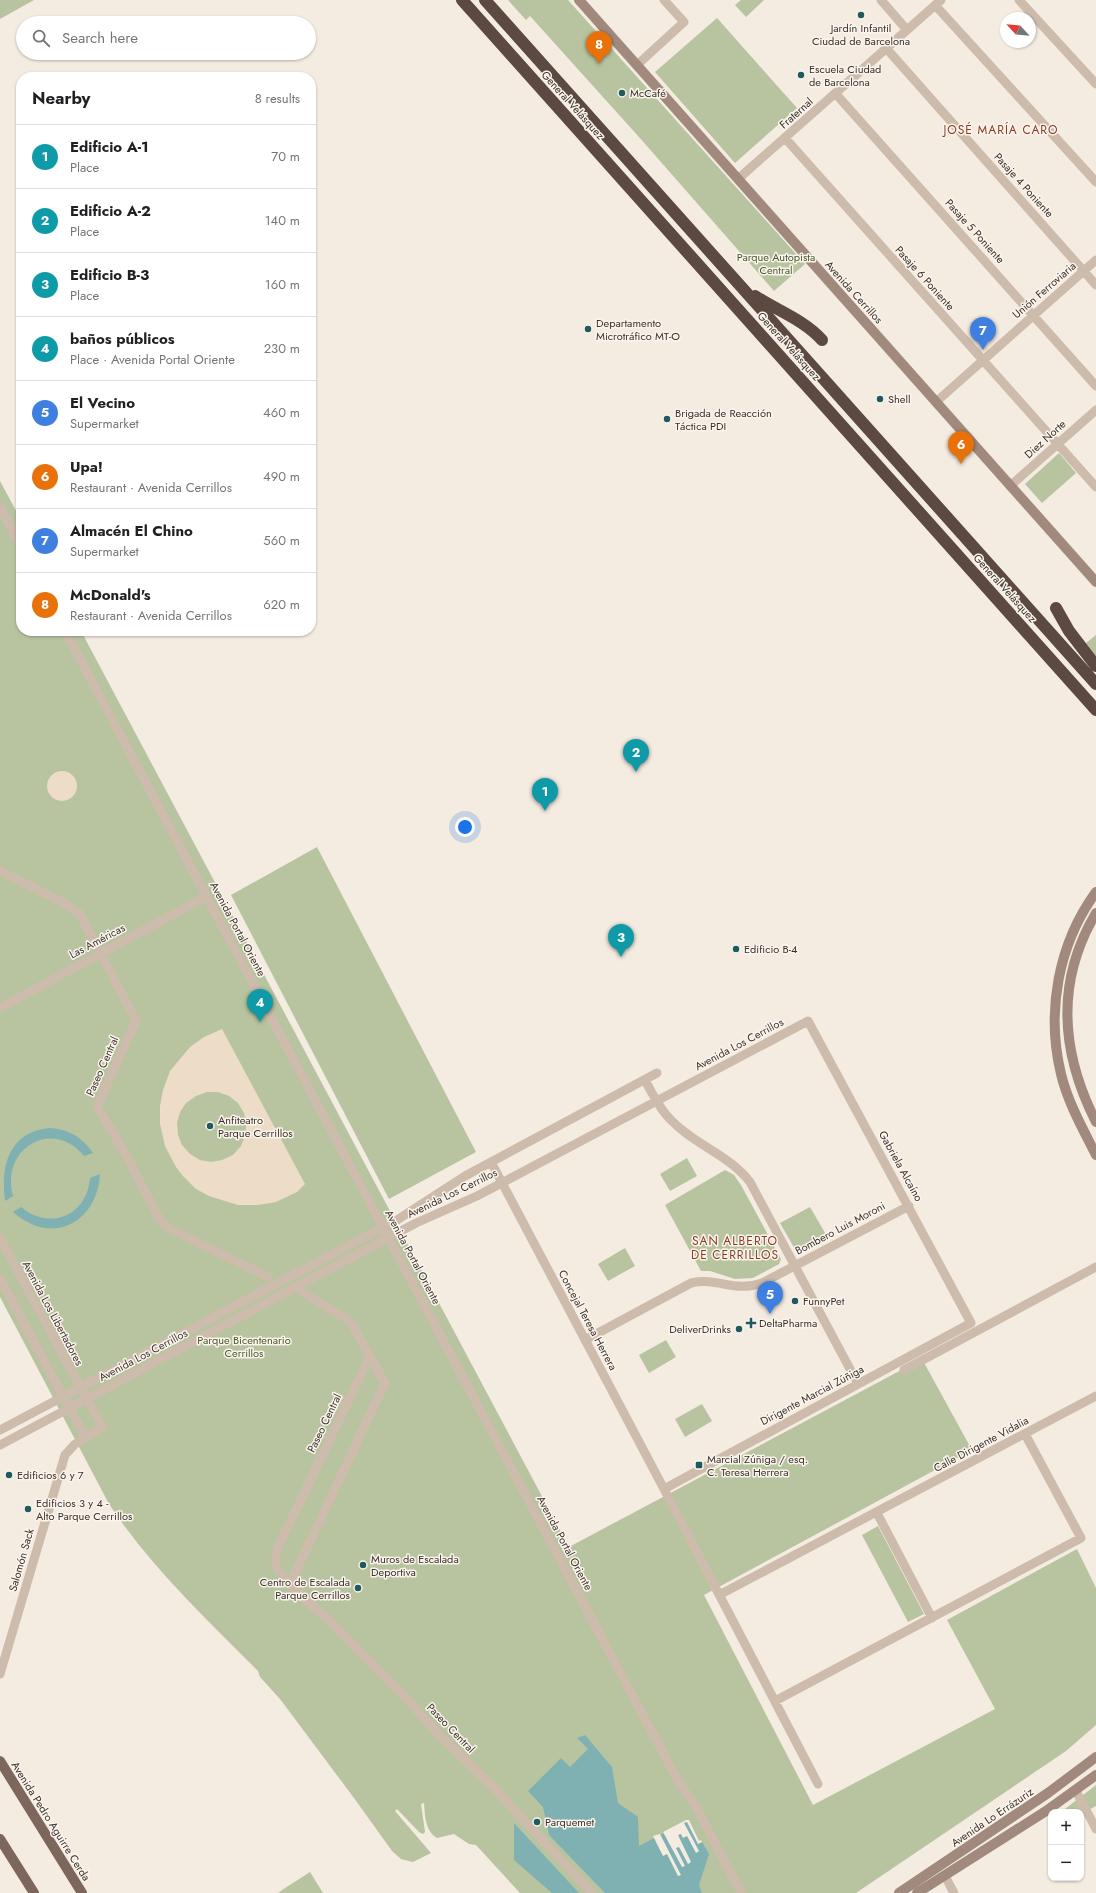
<!DOCTYPE html>
<html lang="en">
<head>
<meta charset="utf-8">
<style>
	body { margin:0; font-family:Jost,sans-serif; background:#f6f6f6; color:#202124 }
	.controls { position:absolute; right:12px; bottom:12px; display:grid; overflow:hidden; border-radius:8px; box-shadow:0 1px 3px #0004 }
	.controls button { width:36px; height:36px; display:grid; place-items:center; padding:0; border:0; border-bottom:1px solid #e0e0e0; background:#fff; color:#202124; font:20px sans-serif }
	.compass { position:absolute; left:1000px; top:12px; width:36px; height:36px; border-radius:50%; background:#fff; box-shadow:0 1px 3px #0004; rotate:296deg }
	.you { position:absolute; left:465px; top:827px; width:14px; height:14px; margin:-10px; border:3px solid #fff; border-radius:50%; background:#1a73e8; box-shadow:0 0 0 6px #1a73e833 }
	.badge { display:grid; place-items:center; width:26px; height:26px; border-radius:50%; background:#1f5a5e; color:#fff; font-size:13px; font-weight:700 }
	.pin { position:absolute; translate:-50% -33px; filter:drop-shadow(0 1px 2px #0008) }
	.pin::after { content:''; position:absolute; top:21px; width:14px; height:12px; background:inherit; clip-path:polygon(0 0,100% 0,50% 100%) }
	.list { margin:0; padding:0; list-style:none }
	h2 { display:flex; justify-content:space-between; align-items:center; height:52px; margin:0; padding:0 16px; font-size:17px }
	h2 small { font-size:13px; font-weight:400; color:#757577 }
	.list li { display:grid; grid-template-columns:26px 1fr auto; gap:12px; align-items:center; box-sizing:border-box; height:64px; padding:0 16px; border-top:1px solid #e0e0e0 }
	.list b { display:block; font-size:15px; white-space:nowrap }
	.list p { margin:0; font-size:13px; white-space:nowrap; color:#757577 }
	.list em { font-size:13px; font-style:normal; color:#757577 }
	.icon { flex:none; width:22px; height:22px; fill:none; stroke:currentColor; stroke-width:2; stroke-linecap:round; stroke-linejoin:round }
	.map { position:relative; flex:none; width:1096px; height:1893px; overflow:hidden }
	.search { position:absolute; background:#fff; box-shadow:0 1px 3px #0004; left:16px; top:16px; width:300px; height:44px; display:flex; align-items:center; gap:10px; box-sizing:border-box; padding:0 14px; border-radius:22px; color:#757577; font-size:15px }
	.panel { position:absolute; background:#fff; box-shadow:0 1px 3px #0004; left:16px; top:72px; width:300px; height:564px; border-radius:16px }
	.map>svg:first-child { display:block }
	.green { fill:#b8c4a0 }
	.plaza { fill:#ecdcc8; fill-rule:evenodd }
	.water { fill:#7fb0b2 }
	.pier { fill:#f4ebe1 }
	.lines { fill:none; stroke-linecap:round; stroke-linejoin:round }
	.street { stroke:#cdbbac; stroke-width:9 }
	.secondary { stroke:#a18a7d; stroke-width:10 }
	.primary { stroke:#7d675c; stroke-width:10 }
	.highway { stroke:#5c4a42; stroke-width:12 }
	.poi-dot { fill:#1f5a5e; stroke:#fbf5ee; stroke-width:1.5 }
	.labels { text-anchor:middle; stroke-width:3; stroke-linejoin:round; paint-order:stroke }
	.poi-label { font-size:11px; fill:#3b302b; stroke:#fbf5ee; text-anchor:start }
	.street-label { font-size:11px; fill:#3b302b; stroke:#fbf5ee }
	.park-label { font-size:11px; fill:#4a5a2e; stroke:#fbf5ee }
	.neighbourhood-label { font-size:12px; letter-spacing:1px; fill:#8c3b22; stroke:#fbf5ee }
</style>
</head>
<body>
<div class="map">
<svg width="1096" height="1893" viewBox="0 0 1096 1893">
	<rect width="100%" height="100%" fill="#f4ebe1"/>
	<path class="green" d="M0,0H34L0,19Z
		M508,0H568L805,264L774,291L639,137L530,16L526,20Z
		M741,0H764L746,17L735,5Z
		M717,18L797,108L735,163L655,72Z
		M1059,453L1076,473L1042,503L1025,484Z
		M0,481L21,520V631H81L569,1547L922,1359L972,1450L704,1595L813,1805L995,1709L947,1620L1077,1549L1096,1588V1725L1066,1751L856,1893H520L476,1845L469,1844L454,1834L437,1838C425,1831 425,1815 424,1803L421,1804L425,1832L423,1834L419,1832L397,1809L395,1811L431,1853L413,1862L401,1859L392,1851L354,1798L280,1699L260,1677L258,1671C205,1618 150,1566 109,1504L0,1297Z
		M1096,635V657L1086,643Z
		M317,847L476,1152L389,1199L231,895Z
		M687,1158L697,1176L670,1191L660,1174Z
		M725,1170L734,1175L741,1185L781,1259L779,1264L753,1278L735,1279L710,1271H701L665,1205Z
		M810,1207L828,1238L800,1253L796,1251L780,1223Z
		M625,1248L635,1266L608,1281L598,1264Z
		M666,1340L676,1357L649,1373L639,1355Z
		M702,1404L712,1421L685,1437L675,1419Z
		M878,1526L924,1614L908,1622L862,1535Z
		M1096,1785V1806L1081,1814V1812H1061Z
		M310,1872L323,1893H278L282,1890Z"/>
	<path class="plaza" d="M47 786a15 15 0 1 1 30 0a15 15 0 1 1-30 0Z
		M222,1029L305,1184L297,1192L276,1202L258,1205H238L209,1196L196,1189L182,1175L176,1167L165,1146L160,1124V1106L163,1090L170,1071L190,1047L204,1037ZM207,1092H218L229,1096L238,1103L244,1113L246,1124L245,1136L241,1146L233,1155L222,1160L211,1162L200,1160L190,1154L182,1145L178,1135L177,1123L180,1112L186,1103L196,1096Z"/>
	<path class="water" d="M50,1128C69,1129 83,1138 93,1153L84,1156C52,1117 0,1149 13,1196L5,1201C0,1165 10,1131 50,1128Z
		M100,1174C97,1224 51,1246 13,1212L21,1207C50,1231 87,1216 90,1178Z
		M585,1735L612,1767L618,1803L638,1817L639,1846L687,1821L698,1843L702,1842L709,1854L699,1885L702,1893H605L549,1835L543,1807L528,1791L561,1758L570,1767L588,1749L577,1738Z
		M514,1823L579,1893H552L514,1860Z"/>
	<path class="pier" d="M686,1820H689L699,1841L701,1840L702,1842L698,1844L687,1822L684,1823L699,1851L696,1853L687,1836L683,1838L681,1834L678,1835L691,1862L688,1864L679,1847L676,1848L685,1866L682,1867L663,1832Z
		M660,1834L681,1875L678,1876L667,1854L663,1856L653,1836Z"/>
	<g class="lines">
		<path class="street" d="M881,0L907,30
			M1019,0L1096,84
			M935,5L1096,182
			M886,48L1096,285
			M637,65L684,22L664,0
			M835,93L1096,386
			M785,138L1096,487
			M738,179L941,0
			M936,402L1096,260
			M1010,486L1096,410
			M0,507L21,547
			M65,631L678,1781L695,1805L741,1893
			M0,871L64,903L80,914L136,1021L97,1106L127,1157L160,1220L168,1228L268,1277
			M0,1008L207,896
			M645,1080C652,1093 659,1108 670,1119C693,1144 728,1154 750,1182L858,1384
			M491,1162L664,1489L818,1784
			M0,1238L102,1427L100,1429L75,1444L65,1455L0,1674
			M0,1279L85,1437
			M585,1340L691,1283C718,1277 734,1293 762,1283L909,1206
			M369,1358L278,1547C277,1553 274,1559 276,1565C278,1576 315,1610 324,1615L403,1695L441,1737L493,1787L592,1893
			M904,1370L1096,1267
			M0,1430L397,1220L465,1176L657,1073
			M0,1445L416,1223L477,1196L808,1021L971,1323L664,1489
			M877,1513L932,1618
			M290,1584L385,1383L350,1321L302,1292
			M719,1595L1096,1396
			M775,1701L1081,1538L1025,1434
			M1076,1791L1096,1829
			M945,1876L954,1893"/>
		<path class="secondary" d="M579,0L1096,582
			M1096,892C1058,944 1046,1012 1061,1074C1068,1103 1083,1129 1096,1155
			M1096,913C1055,982 1061,1053 1096,1122
			M899,1893L1048,1793L1096,1757
			M917,1893L1046,1811L1096,1775"/>
		<path class="primary" d="M0,1761L82,1893
			M0,1839L34,1893"/>
		<path class="highway" d="M462,0L1096,710
			M485,0L1096,684
			M755,296C778,311 804,320 822,340
			M1056,608L1069,631L1096,666"/>
	</g>
	<g class="poi-dot">
		<circle cx="861" cy="15" r="4"/>
		<circle cx="801" cy="75" r="4"/>
		<circle cx="622" cy="93" r="4"/>
		<circle cx="588" cy="329" r="4"/>
		<circle cx="880" cy="399" r="4"/>
		<circle cx="667" cy="419" r="4"/>
		<circle cx="736" cy="949" r="4"/>
		<circle cx="210" cy="1126" r="4"/>
		<circle cx="795" cy="1301" r="4"/>
		<path d="M749 1317h4v4h4v4h-4v4h-4v-4h-4v-4h4z"/>
		<circle cx="739" cy="1329" r="4"/>
		<rect x="695" y="1461" width="8" height="8" rx="2"/>
		<circle cx="9" cy="1475" r="4"/>
		<circle cx="28" cy="1509" r="4"/>
		<circle cx="363" cy="1565" r="4"/>
		<circle cx="358" cy="1588" r="4"/>
		<circle cx="537" cy="1822" r="4"/>
	</g>
	<g class="labels">
		<g class="poi-label">
			<text x="861" y="32" text-anchor="middle">Jardín Infantil<tspan x="861" dy="13">Ciudad de Barcelona</tspan></text>
			<text x="809" y="73">Escuela Ciudad<tspan x="809" dy="13">de Barcelona</tspan></text>
			<text x="630" y="97">McCafé</text>
			<text x="596" y="327">Departamento<tspan x="596" dy="13">Microtráfico MT-O</tspan></text>
			<text x="888" y="403">Shell</text>
			<text x="675" y="417">Brigada de Reacción<tspan x="675" dy="13">Táctica PDI</tspan></text>
			<text x="744" y="953">Edificio B-4</text>
			<text x="218" y="1124">Anfiteatro<tspan x="218" dy="13">Parque Cerrillos</tspan></text>
			<text x="803" y="1305">FunnyPet</text>
			<text x="759" y="1327">DeltaPharma</text>
			<text x="731" y="1333" text-anchor="end">DeliverDrinks</text>
			<text x="707" y="1463">Marcial Zúñiga / esq.<tspan x="707" dy="13">C. Teresa Herrera</tspan></text>
			<text x="17" y="1479">Edificios 6 y 7</text>
			<text x="36" y="1507">Edificios 3 y 4 -<tspan x="36" dy="13">Alto Parque Cerrillos</tspan></text>
			<text x="371" y="1563">Muros de Escalada<tspan x="371" dy="13">Deportiva</tspan></text>
			<text x="350" y="1586" text-anchor="end">Centro de Escalada<tspan x="350" dy="13">Parque Cerrillos</tspan></text>
			<text x="545" y="1826">Parquemet</text>
		</g>
		<g class="street-label">
			<text transform="translate(573 105) rotate(48)" y="4">General Velásquez</text>
			<text transform="translate(796 113) rotate(-42)" y="4">Fraternal</text>
			<text transform="translate(1024 185) rotate(48)" y="4">Pasaje 4 Poniente</text>
			<text transform="translate(975 231) rotate(48)" y="4">Pasaje 5 Poniente</text>
			<text transform="translate(925 278) rotate(48)" y="4">Pasaje 6 Poniente</text>
			<text transform="translate(1044 290) rotate(-41)" y="4">Unión Ferroviaria</text>
			<text transform="translate(854 292) rotate(48)" y="4">Avenida Cerrillos</text>
			<text transform="translate(789 346) rotate(48)" y="4">General Velásquez</text>
			<text transform="translate(1045 439) rotate(-42)" y="4">Diez Norte</text>
			<text transform="translate(1005 588) rotate(48)" y="4">General Velásquez</text>
			<text transform="translate(238 929) rotate(62)" y="4">Avenida Portal Oriente</text>
			<text transform="translate(97 941) rotate(-28)" y="4">Las Américas</text>
			<text transform="translate(739 1044) rotate(-28)" y="4">Avenida Los Cerrillos</text>
			<text transform="translate(102 1066) rotate(-66)" y="4">Paseo Central</text>
			<text transform="translate(901 1166) rotate(61)" y="4">Gabriela Alcaíno</text>
			<text transform="translate(452 1193) rotate(-26)" y="4">Avenida Los Cerrillos</text>
			<text transform="translate(840 1228) rotate(-28)" y="4">Bombero Luis Moroni</text>
			<text transform="translate(413 1257) rotate(62)" y="4">Avenida Portal Oriente</text>
			<text transform="translate(53 1313) rotate(62)" y="4">Avenida Los Libertadores</text>
			<text transform="translate(588 1320) rotate(62)" y="4">Concejal Teresa Herrera</text>
			<text transform="translate(143 1355) rotate(-28)" y="4">Avenida Los Cerrillos</text>
			<text transform="translate(812 1395) rotate(-28)" y="4">Dirigente Marcial Zúñiga</text>
			<text transform="translate(324 1423) rotate(-64)" y="4">Paseo Central</text>
			<text transform="translate(981 1444) rotate(-28)" y="4">Calle Dirigente Vidalia</text>
			<text transform="translate(565 1543) rotate(62)" y="4">Avenida Portal Oriente</text>
			<text transform="translate(21 1560) rotate(-74)" y="4">Salomón Sack</text>
			<text transform="translate(451 1728) rotate(46)" y="4">Paseo Central</text>
			<text transform="translate(992 1817) rotate(-34)" y="4">Avenida Lo Errázuriz</text>
			<text transform="translate(51 1821) rotate(58)" y="4">Avenida Pedro Aguirre Cerda</text>
		</g>
		<g class="park-label">
			<text x="776" y="261">Parque Autopista<tspan x="776" dy="13">Central</tspan></text>
			<text x="244" y="1344">Parque Bicentenario<tspan x="244" dy="13">Cerrillos</tspan></text>
		</g>
		<g class="neighbourhood-label">
			<text x="1001" y="134">JOSÉ MARÍA CARO</text>
			<text x="735" y="1245">SAN ALBERTO<tspan x="735" dy="14">DE CERRILLOS</tspan></text>
		</g>
	</g>
</svg>
<div class="controls">
<button>+</button>
<button>−</button>
</div>
<svg class="compass" viewBox="-18 -18 36 36"><path d="M0-13l5 13h-10z" fill="#e53935"/><path d="M0 13l5-13h-10z" fill="#757577"/></svg>
<div class="you"></div>
<div class="pin badge" style="left:545px;top:811px;background:#0f9aa8">1</div>
<div class="pin badge" style="left:636px;top:772px;background:#0f9aa8">2</div>
<div class="pin badge" style="left:621px;top:957px;background:#0f9aa8">3</div>
<div class="pin badge" style="left:260px;top:1022px;background:#0f9aa8">4</div>
<div class="pin badge" style="left:770px;top:1314px;background:#3f7fe0">5</div>
<div class="pin badge" style="left:961px;top:464px;background:#e8710a">6</div>
<div class="pin badge" style="left:983px;top:350px;background:#3f7fe0">7</div>
<div class="pin badge" style="left:599px;top:64px;background:#e8710a">8</div>
<div class="search"><svg class="icon" aria-label="search" viewBox="0 0 24 24"><circle cx="10" cy="10" r="6"/><path d="M15 15l6 6"/></svg>Search here</div>
<section class="panel">
<h2>Nearby<small>8 results</small></h2>
<ul class="list">
<li><span class="badge" style="background:#0f9aa8">1</span><div><b>Edificio A-1</b><p>Place</p></div><em>70 m</em></li>
<li><span class="badge" style="background:#0f9aa8">2</span><div><b>Edificio A-2</b><p>Place</p></div><em>140 m</em></li>
<li><span class="badge" style="background:#0f9aa8">3</span><div><b>Edificio B-3</b><p>Place</p></div><em>160 m</em></li>
<li><span class="badge" style="background:#0f9aa8">4</span><div><b>baños públicos</b><p>Place · Avenida Portal Oriente</p></div><em>230 m</em></li>
<li><span class="badge" style="background:#3f7fe0">5</span><div><b>El Vecino</b><p>Supermarket</p></div><em>460 m</em></li>
<li><span class="badge" style="background:#e8710a">6</span><div><b>Upa!</b><p>Restaurant · Avenida Cerrillos</p></div><em>490 m</em></li>
<li><span class="badge" style="background:#3f7fe0">7</span><div><b>Almacén El Chino</b><p>Supermarket</p></div><em>560 m</em></li>
<li><span class="badge" style="background:#e8710a">8</span><div><b>McDonald's</b><p>Restaurant · Avenida Cerrillos</p></div><em>620 m</em></li>
</ul>
</section>
</div>
</body>
</html>
